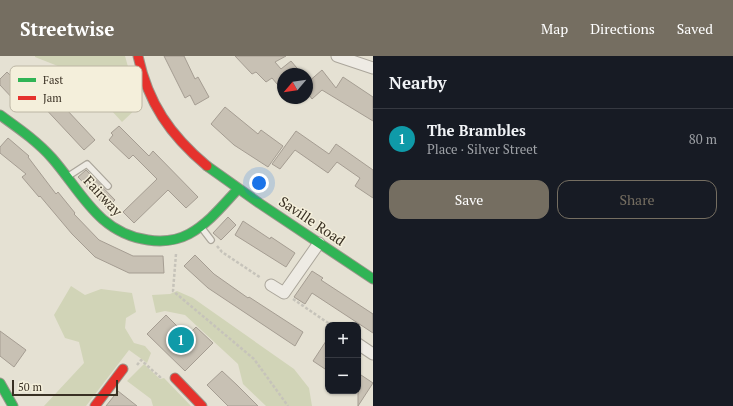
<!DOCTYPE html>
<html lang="en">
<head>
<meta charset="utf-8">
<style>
	body { margin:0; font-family:"PT Serif",serif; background:#242831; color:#f1f3f6 }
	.controls { position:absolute; right:12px; bottom:12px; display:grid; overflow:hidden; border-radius:8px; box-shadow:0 1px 3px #0004 }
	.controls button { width:36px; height:36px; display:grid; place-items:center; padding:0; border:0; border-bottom:1px solid #363941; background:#171b24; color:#f1f3f6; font:20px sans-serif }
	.compass { position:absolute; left:277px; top:12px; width:36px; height:36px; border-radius:50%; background:#171b24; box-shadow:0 1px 3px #0004; rotate:241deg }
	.scale { position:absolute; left:12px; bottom:10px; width:106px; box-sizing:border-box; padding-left:4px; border:2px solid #393023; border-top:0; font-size:11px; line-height:14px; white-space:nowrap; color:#393023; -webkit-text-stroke:3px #f4efdb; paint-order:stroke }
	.you { position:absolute; left:259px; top:127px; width:14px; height:14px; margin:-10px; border:3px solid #fff; border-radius:50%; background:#1a73e8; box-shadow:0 0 0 6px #1a73e833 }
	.badge { display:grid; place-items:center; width:26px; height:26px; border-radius:50%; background:#756e61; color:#fff; font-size:13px; font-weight:700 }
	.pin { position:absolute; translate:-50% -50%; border:2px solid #fff; box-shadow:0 1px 4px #0006 }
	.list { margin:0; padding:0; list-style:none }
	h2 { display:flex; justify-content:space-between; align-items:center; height:52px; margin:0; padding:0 16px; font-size:17px }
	h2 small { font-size:13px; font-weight:400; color:#9ea1a6 }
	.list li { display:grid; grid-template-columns:26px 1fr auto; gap:12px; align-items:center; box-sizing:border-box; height:60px; padding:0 16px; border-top:1px solid #363941 }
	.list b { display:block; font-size:15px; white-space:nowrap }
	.list p { margin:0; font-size:13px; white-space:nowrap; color:#9ea1a6 }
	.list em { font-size:13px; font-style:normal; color:#9ea1a6 }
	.actions { display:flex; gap:8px; padding:12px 16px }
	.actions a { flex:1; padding:9px 0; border:1px solid #756e61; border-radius:12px; text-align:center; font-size:14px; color:#756e61 }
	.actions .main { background:#756e61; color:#fff }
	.map { position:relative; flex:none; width:373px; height:350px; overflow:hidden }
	header { display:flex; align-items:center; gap:24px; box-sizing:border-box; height:56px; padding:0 20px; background:#756e61; color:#fff }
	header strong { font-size:19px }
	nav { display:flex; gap:22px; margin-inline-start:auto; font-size:14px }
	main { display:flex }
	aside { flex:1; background:#171b24 }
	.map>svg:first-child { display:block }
	.green { fill:#d1d4b7 }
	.building { fill:#c8c1b4; stroke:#a59d92 }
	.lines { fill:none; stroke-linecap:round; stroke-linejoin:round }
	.lane-casing { stroke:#aba69b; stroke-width:8 }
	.street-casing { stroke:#aba69b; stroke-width:13 }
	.fast-casing { stroke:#9a968b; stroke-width:11 }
	.jam-casing { stroke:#9a968b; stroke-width:11 }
	.path { stroke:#c6c3ba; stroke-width:2.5; stroke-dasharray:3 2; stroke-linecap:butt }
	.lane { stroke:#eeebe4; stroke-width:5.5 }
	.street { stroke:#eeebe4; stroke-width:11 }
	.fast { stroke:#30b455; stroke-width:9 }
	.jam { stroke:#e5322d; stroke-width:9 }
	.labels { text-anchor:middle; stroke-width:3; stroke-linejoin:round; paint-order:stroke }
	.street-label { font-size:14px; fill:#393023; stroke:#f4efdb }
	.key { fill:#f4efdb; stroke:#bcb6a4; stroke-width:1 }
	.key-label { font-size:11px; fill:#393023 }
</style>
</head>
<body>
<header>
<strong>Streetwise</strong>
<nav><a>Map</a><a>Directions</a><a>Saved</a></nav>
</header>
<main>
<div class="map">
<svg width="373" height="350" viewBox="0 0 373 350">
	<rect width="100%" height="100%" fill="#e5e1d3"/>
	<path class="green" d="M35,0H125L139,50L122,66L78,18L35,1Z
		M71,230L85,239L101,233L132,237L136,256L126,262L125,272L134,287L145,290L151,297L147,307L129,294L86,350H44L84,307L79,286L65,282L54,259Z
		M177,235L193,242L294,313L309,332L312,350H266L243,328L238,308L185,259L165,255L156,257L152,239L170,238Z
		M144,308L160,323L164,322L191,350H153L151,343L127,325Z"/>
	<path class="building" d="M164,0H184L195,23L198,21L209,41L195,49L190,39L185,42Z
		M235,0H286L275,6L281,13L291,5L302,18H283V35L272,22L266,26L256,16L252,18Z
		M322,14L336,32L343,21L373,41V65L322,34L312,43L307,36V27Z
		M7,16L27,36L16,46L0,29V23Z
		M52,38L95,84L84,94L41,48Z
		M225,51L258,78L261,74L283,90L268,111L234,89L211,68Z
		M119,70L149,100L153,95L198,141L186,152L168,134L134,167L123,156L157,123L133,99L129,103L109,84L113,79L111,77Z
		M296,75L329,98L336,88L373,114V142L355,130L360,122L337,106L328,117L295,94L280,113L272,108Z
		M8,82L29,100L28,101L56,138L58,136L75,157L74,158L99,184L133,200H163L164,217H129L95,201L72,178L40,140L39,141L22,121L26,118L0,97V91Z
		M86,114L115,144L107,152L78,121Z
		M228,161L236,169L221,184L213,177Z
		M243,165L270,183L271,181L295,197L286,211L235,179Z
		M195,199L214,218L248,242L249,241L303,276L295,290L208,232L184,210Z
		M312,215L323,222L321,224L373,258V277L312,237L305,248L294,241Z
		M166,259L187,280L196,271L213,287L185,315L147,278Z
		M0,275L26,294L14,311L0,300Z
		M328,282V315L313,305Z
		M222,315L237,329L258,350H228L207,329Z
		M358,317L373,327L358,350Z
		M118,335L137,350H106Z"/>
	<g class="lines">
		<defs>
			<path id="lane" d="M67,121L87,108L108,130
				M201,171L211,184"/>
			<path id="street" d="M337,0L373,12
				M271,229L284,237L319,187
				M358,288L373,298"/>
			<path id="fast" d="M0,59C18,72 37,85 52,102C81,135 98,177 148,184C162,186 176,185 189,178C209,167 223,149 238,133
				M207,110L259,147L373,223
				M0,327L13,350"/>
			<path id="jam" d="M138,0C148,47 170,79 207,110
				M175,322L202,350
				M95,350L123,313"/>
		</defs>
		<use href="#lane" class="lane-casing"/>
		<use href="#street" class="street-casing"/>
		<use href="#fast" class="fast-casing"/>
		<use href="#jam" class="jam-casing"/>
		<path class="path" d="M217,190L222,196L261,222
			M176,198L173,235L254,303L288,350
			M293,243L331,269
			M137,309L141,304L160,321L161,320"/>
		<use href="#lane" class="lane"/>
		<use href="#street" class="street"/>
		<use href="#fast" class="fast"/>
		<use href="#jam" class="jam"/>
	</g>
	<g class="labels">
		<g class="street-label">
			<text transform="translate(103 140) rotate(47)" y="5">Fairway</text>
			<text transform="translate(312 165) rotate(34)" y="5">Saville Road</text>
		</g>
	</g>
	<rect x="10" y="10" width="132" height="46" rx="6" class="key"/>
	<rect x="18" y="22" width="18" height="4" fill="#30b455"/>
	<rect x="18" y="40" width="18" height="4" fill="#e5322d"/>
	<g class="key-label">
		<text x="43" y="28">Fast</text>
		<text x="43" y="46">Jam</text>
	</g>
</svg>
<div class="controls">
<button>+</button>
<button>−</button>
</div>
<svg class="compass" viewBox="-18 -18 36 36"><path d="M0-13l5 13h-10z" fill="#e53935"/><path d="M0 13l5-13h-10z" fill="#9ea1a6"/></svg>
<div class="scale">50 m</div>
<div class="you"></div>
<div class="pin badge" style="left:181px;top:284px;background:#0f9aa8">1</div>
</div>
<aside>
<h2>Nearby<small></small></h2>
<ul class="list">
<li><span class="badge" style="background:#0f9aa8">1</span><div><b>The Brambles</b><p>Place · Silver Street</p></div><em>80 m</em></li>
</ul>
<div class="actions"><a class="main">Save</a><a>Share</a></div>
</aside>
</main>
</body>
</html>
